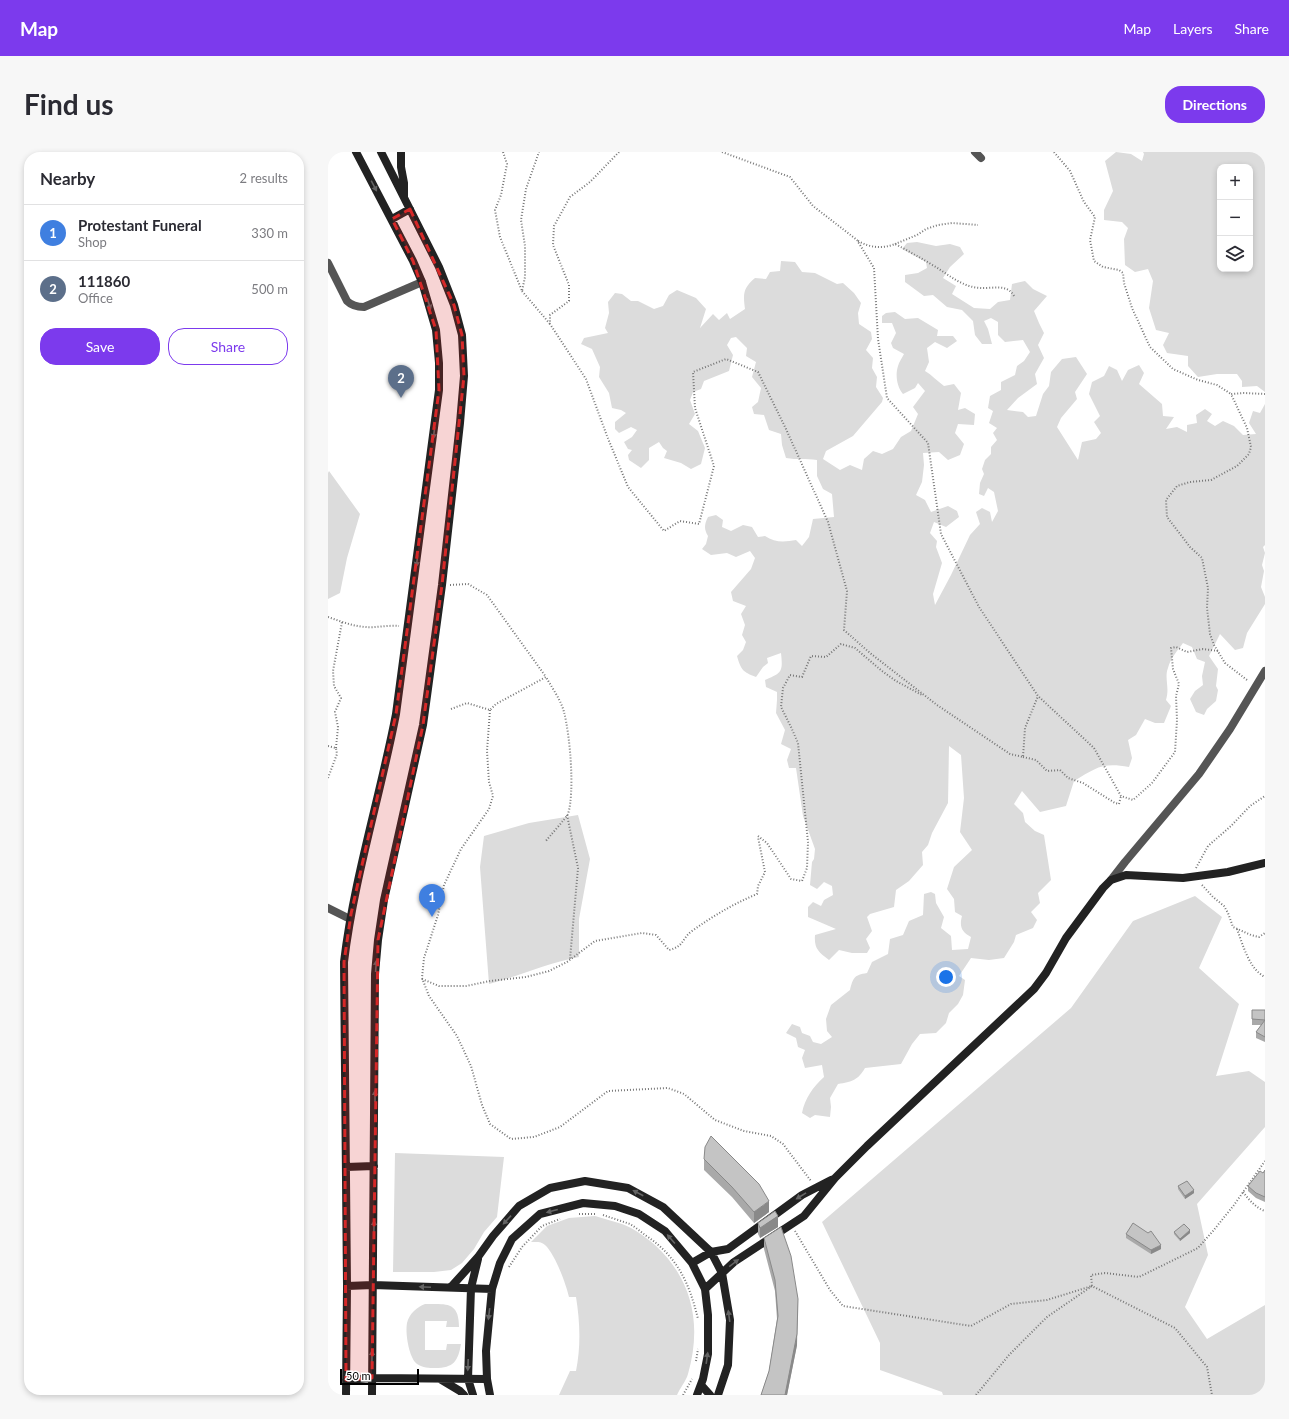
<!DOCTYPE html>
<html lang="en">
<head>
<meta charset="utf-8">
<style>
	body { margin:0; font-family:Lato,sans-serif; background:#f7f7f7; color:#2b2b33 }
	.controls { position:absolute; right:12px; top:12px; display:grid; overflow:hidden; border-radius:8px; box-shadow:0 2px 6px #0003 }
	.controls button { width:36px; height:36px; display:grid; place-items:center; padding:0; border:0; border-bottom:1px solid #e1e1e2; background:#fff; color:#2b2b33; font:20px sans-serif }
	.scale { position:absolute; left:12px; bottom:10px; width:79px; box-sizing:border-box; padding-left:4px; border:2px solid #000; border-top:0; font-size:11px; line-height:14px; white-space:nowrap; color:#000; -webkit-text-stroke:3px #fff; paint-order:stroke }
	.you { position:absolute; left:618px; top:825px; width:14px; height:14px; margin:-10px; border:3px solid #fff; border-radius:50%; background:#1a73e8; box-shadow:0 0 0 6px #1a73e833 }
	.badge { display:grid; place-items:center; width:26px; height:26px; border-radius:50%; background:#7c3aed; color:#fff; font-size:13px; font-weight:700 }
	.pin { position:absolute; translate:-50% -33px; filter:drop-shadow(0 1px 2px #0008) }
	.pin::after { content:''; position:absolute; top:21px; width:14px; height:12px; background:inherit; clip-path:polygon(0 0,100% 0,50% 100%) }
	.list { margin:0; padding:0; list-style:none }
	h2 { display:flex; justify-content:space-between; align-items:center; height:52px; margin:0; padding:0 16px; font-size:17px }
	h2 small { font-size:13px; font-weight:400; color:#7c7c81 }
	.list li { display:grid; grid-template-columns:26px 1fr auto; gap:12px; align-items:center; box-sizing:border-box; height:56px; padding:0 16px; border-top:1px solid #e1e1e2 }
	.list b { display:block; font-size:15px; white-space:nowrap }
	.list p { margin:0; font-size:13px; white-space:nowrap; color:#7c7c81 }
	.list em { font-size:13px; font-style:normal; color:#7c7c81 }
	.actions { display:flex; gap:8px; padding:12px 16px }
	.actions a { flex:1; padding:9px 0; border:1px solid #7c3aed; border-radius:16px; text-align:center; font-size:14px; color:#7c3aed }
	.actions .main { background:#7c3aed; color:#fff }
	.icon { flex:none; width:22px; height:22px; fill:none; stroke:currentColor; stroke-width:2; stroke-linecap:round; stroke-linejoin:round }
	.map { position:relative; flex:none; width:937px; height:1243px; overflow:hidden; border-radius:16px }
	header { display:flex; align-items:center; gap:24px; box-sizing:border-box; height:56px; padding:0 20px; background:#7c3aed; color:#fff }
	header strong { font-size:19px }
	nav { display:flex; gap:22px; margin-inline-start:auto; font-size:14px }
	.intro { display:flex; align-items:center; justify-content:space-between; box-sizing:border-box; height:96px; padding:0 24px }
	h1 { margin:0; font-size:28px }
	.button { padding:10px 18px; border-radius:16px; background:#7c3aed; color:#fff; font-size:14px; font-weight:700 }
	main { display:flex; gap:24px; padding:0 24px }
	aside { flex:1; background:#fff; border-radius:16px; box-shadow:0 2px 6px #0003 }
	.map>svg:first-child { display:block }
	.green { fill:#dcdcdc; fill-rule:evenodd }
	.lines { fill:none; stroke-linecap:round; stroke-linejoin:round }
	.path { stroke:#777; stroke-width:2; stroke-dasharray:1 2; stroke-linecap:butt }
	.street { stroke:#555; stroke-width:8 }
	.secondary { stroke:#222; stroke-width:8 }
	.wall { fill:#a9a9a9 }
	.shaded-wall { fill:#898989 }
	.building { fill:#c4c4c4; stroke:#898989 }
	.oneway { fill:#646464 }
	.marked { fill:#d62828; fill-opacity:0.2; stroke:#d62828; stroke-width:3; stroke-dasharray:8 5; stroke-linejoin:round }
</style>
</head>
<body>
<header>
<strong>Map</strong>
<nav><a>Map</a><a>Layers</a><a>Share</a></nav>
</header>
<div class="intro"><h1>Find us</h1><a class="button">Directions</a></div>
<main>
<aside>
<h2>Nearby<small>2 results</small></h2>
<ul class="list">
<li><span class="badge" style="background:#3f7fe0">1</span><div><b>Protestant Funeral</b><p>Shop</p></div><em>330 m</em></li>
<li><span class="badge" style="background:#5c6f8a">2</span><div><b>111860</b><p>Office</p></div><em>500 m</em></li>
</ul>
<div class="actions"><a class="main">Save</a><a>Share</a></div>
</aside>
<div class="map">
<svg width="937" height="1243" viewBox="0 0 937 1243">
	<rect width="100%" height="100%" fill="#fff"/>
	<path class="green" d="M788,0L803,2L814,9L816,2L815,0H937V240L929,234L914,235V229L909,222H889L870,225L860,214V204L839,201L835,193L841,181L828,178L821,156L825,129L820,117L807,120L797,113L796,87L800,76L794,70L776,68V58L785,39L777,9ZM892,15H922V117H892Z
		M589,90L608,94L622,92L632,95L636,102L622,115L615,126L628,134L624,142L646,156L662,157L670,150L682,148L684,132L697,129L705,137L719,144L706,159L711,171L716,181L710,193L716,206L707,222L709,232L690,246L679,258L695,260L700,265L708,264L715,242L721,234L723,220L734,207L748,205L759,222L747,240L749,247L733,266L729,275L750,308L754,290L768,287L773,281L766,270L772,264L761,242L764,230L776,224L781,214L789,218L794,229L800,218L811,213L816,221L811,232L834,252L835,264L846,265L838,277L849,275L859,280V273L869,271L868,263L877,257L884,262L879,269L887,274L895,269L906,274L915,283L928,282L921,271L925,259L932,261L937,252V393L935,395L937,401L934,413L936,419L933,435L937,445V452L919,481L915,496L907,498L892,482L881,504L890,517L888,534L890,538L888,549L879,557L876,563L868,560L862,547L867,539L875,533L874,524L877,510L869,507L864,495L855,491C850,498 842,507 840,516C836,526 842,535 838,548L843,554L836,571H827L817,567L808,583L800,588L804,606L801,615C774,610 768,616 746,629L738,654L712,660L694,639L686,652L695,661L697,670L707,679L716,683L723,728L710,741L712,751L703,760L709,768L705,776L688,783L686,790L676,806L661,808L643,806L631,824L637,828L635,843L630,852L621,861L618,871L608,881L592,882L584,892L573,912L537,916C530,928 524,930 510,932L502,946L503,955L502,965L487,963L482,966L474,961C477,946 485,935 496,925L494,913L477,916L474,906L477,898L470,895L468,886L458,881L464,872L472,875L474,881L482,884L485,890L493,892L504,885L499,879L498,867L503,853L522,838C525,826 526,823 539,821L544,810L560,802L562,787L575,783L581,769L595,763L596,742L603,740L607,742L608,751L616,765L613,776L623,784L624,798L640,797L643,785C634,780 631,775 634,764L627,760L626,747L619,737L626,715L644,698L632,680L636,646L633,603L621,594L620,651L604,681L600,693L594,700L595,713L581,729L568,738L566,755L542,762L539,765L544,779L538,787L542,796L539,801H524L511,798L501,808C490,800 486,796 487,783L508,777L480,765V755L485,750L493,754L496,748L505,743L504,734L496,730L489,737L482,733L484,710L486,707L487,697L475,664L468,616H461L459,608L463,597L453,592L457,578L448,561L449,548V540L438,535L437,528C454,521 455,520 453,501L439,506L440,511L435,515L428,525C415,520 413,518 409,504L415,498L418,490L414,483L417,473L413,462L418,454L405,449L403,440L423,417L427,406L422,399L408,405L399,401L383,403L374,397L378,392L380,384C376,377 376,373 380,365L388,363L395,368L394,375L403,379L415,373L424,375L430,385L437,384C447,391 457,390 468,388L474,394L481,385L485,367L506,365L504,342L495,337L489,324V308C478,306 469,308 458,306L454,293L453,282L441,278L436,263L426,262L424,255L430,250L433,236L424,225L428,210L418,204L419,196L408,185L403,186L399,193L405,203L401,219L376,229L373,237L365,240L362,248L367,262L361,272L370,279L377,296L373,312L363,317L353,311L336,306L339,299L335,296L331,290L321,296V308L313,316L301,308L300,303L304,298L300,297L296,290L304,285L309,278L303,275L291,281L287,277V270L298,261L293,258L284,256L281,241L271,225L272,215L264,197L253,192L256,186L280,181L277,176L281,161L280,150L287,141L294,142L303,149H310L326,157L335,154L341,143L349,138L368,146L378,157L372,176L385,162L391,168L399,161L402,167L417,157C415,142 415,136 427,126L438,127L442,120L452,119L453,109L467,110L474,120L487,121L509,132L515,131L526,141L533,151L530,161L531,172L543,180L544,187L538,198L545,206L544,216L549,225L548,235L555,246L554,250L525,284L498,299L495,307L512,318L522,313L534,318L536,307L545,299L554,302L565,297L573,285L583,279L590,262L585,255L597,239L590,231L587,236L575,242C569,235 567,223 570,214C571,210 574,206 576,202L565,196L563,191L568,181L564,171H554V164L558,161L567,160L577,167L590,166L610,178L609,184H625L629,189L619,196L607,190L599,196L601,210L597,219C604,223 609,229 616,234L626,232L633,241L630,258L637,256L647,262L646,273L630,272L627,281L636,292L632,303L620,308L611,300L595,301L596,313L594,330L588,343L597,348L603,360L620,354L629,359L631,365L618,375L606,370L602,381L609,389L608,395L614,411L605,442L607,453L623,423L642,383L652,372L648,360L654,356L662,360L664,370L670,359L666,340L660,336L656,344L651,342L652,331L656,322L654,317L657,308L663,302V295L669,288L665,281L669,276L661,271L665,259L660,256L662,244L673,238V230L687,223L689,214L696,209L702,200L695,188L677,190L670,183V170L663,166L656,169L660,177L664,192H654L647,183L645,169L634,158L619,155L605,143L596,144L577,130V123L590,121L599,116L598,110L574,97L579,91Z
		M1,319L32,362L19,406L12,441L0,447V321Z
		M250,663L262,707L251,767V805C220,811 191,824 161,832L152,715L156,684L201,671Z
		M867,744L894,765L871,816L911,852L888,924L921,919L937,930V975L869,1052L880,1103L857,1155L879,1187L937,1153V1243H615L614,1240L552,1218V1191L494,1070L743,856L805,769Z
		M67,1001L176,1005L169,1065L156,1080L146,1097L134,1111L123,1118L106,1120H65Z
		M267,1064C276,1067 285,1069 294,1072C305,1076 318,1085 327,1093C365,1128 374,1173 360,1222C358,1229 352,1236 349,1243H231L242,1219H248C253,1194 252,1170 248,1145H241C238,1132 227,1102 217,1093C213,1089 208,1090 203,1090L219,1074L241,1066Z
		M97,1152C118,1152 131,1149 131,1175H118L119,1169H97V1198H118L119,1192H133C130,1209 126,1216 107,1216C101,1216 95,1216 89,1212C81,1206 77,1181 79,1171C81,1162 89,1155 97,1152Z"/>
	<g class="lines">
		<path class="path" d="M175,0L179,12L173,43L167,58L172,85L194,139L197,125V94L193,68L198,37L211,0
			M291,0L262,30L242,45L226,74L225,93L241,133V149L222,163V172L258,227L279,284L300,335L336,379L352,369L371,372L386,314L367,256L365,220L398,207L430,220L458,277L500,370L519,439L516,478L542,501L609,553L682,602L695,605L697,576L710,544
			M394,0L462,25L485,54L529,88L546,116L550,187L559,246L600,291L613,382L651,455L710,544L766,596L793,644L805,648L824,631L847,600L849,568L848,544L851,532L845,517L843,496L848,495L859,500L875,497L890,499
			M726,0L742,19L756,50L767,65L762,88L766,109L775,115L791,118L795,121L796,131L804,156L822,195L845,217L870,228L889,233L903,242
			M530,89C543,96 554,97 567,92C581,99 594,107 608,115C622,124 635,135 652,136C664,137 679,131 686,144
			M567,92L589,83L598,77L610,73L624,71L650,73
			M194,139L222,172
			M122,433L140,432L159,443L218,525
			M0,465C12,469 24,474 37,475C47,476 60,473 71,474
			M919,528L897,511L886,493L882,482L879,456L880,436L874,406L862,395L839,365L838,348L849,334L862,330L883,328L909,314L921,302L923,295L919,276L903,242L916,241L937,242
			M123,557L139,551L162,558L168,552L218,525C224,536 233,548 236,560C242,583 247,640 240,662C238,666 221,685 217,690
			M162,558L159,599L161,630L165,644L161,657L133,697L116,733L110,763L96,806L94,826L101,844L129,884L143,914L154,953L162,972L183,987L206,985L232,975L280,939L340,936L356,942L387,968L416,979L443,984L455,992L483,1029
			M0,594L8,596L9,602L0,626
			M8,596L10,575L7,560L13,546L6,534L5,519L14,470
			M695,605L708,608L719,619L732,618L740,626L755,631L787,651L791,652L793,644
			M239,663L250,716L242,807
			M430,684L439,691L463,727L474,729L479,716L480,690L470,591L463,575L453,555L455,536L462,523L474,525L483,504L498,505L513,492L527,496L554,519L568,529L594,543
			M868,716L880,694L903,674L922,654L937,644
			M874,733L885,745L896,754L900,761L905,775L923,783L931,785L937,781
			M909,777C915,793 921,817 937,825
			M94,827L111,834H138L162,829L198,825L221,819L239,810L267,789L314,781L328,783L341,798C357,794 353,787 364,779C385,764 405,752 429,742L430,734L437,720L430,685
			M915,1040C921,1048 928,1056 937,1059
			M251,1062H269
			M275,1063C284,1066 293,1069 302,1072C307,1075 312,1079 317,1083C349,1104 361,1130 370,1167
			M467,1079L502,1138L515,1154L643,1174L683,1152L719,1148L764,1134L763,1123L777,1121L811,1125L870,1096L885,1079L906,1053L937,1009
			M181,1115L194,1095L214,1074L232,1067
			M368,1209L370,1197
			M355,1243L364,1227
			M648,1243L681,1203L719,1165L764,1134L847,1176L879,1215L884,1243"/>
		<path class="street" d="M647,0L653,6
			M0,111L19,149C24,154 29,155 36,155L94,130
			M783,728L797,710L871,622L902,577L937,519
			M0,756L22,767"/>
		<path class="secondary" d="M73,0V15L76,31V45
			M64,67L82,57
			M18,1015L46,1014
			M364,1111L383,1100L400,1097L474,1043L503,1028
			M19,1134L45,1133L164,1137
			M123,1135L150,1105L165,1084L191,1054L222,1036L257,1029L300,1036L335,1055L383,1100L394,1121L402,1168L400,1213L390,1243
			M377,1137L406,1110L476,1064L507,1026L539,994L706,837L718,821L738,786L775,736L783,728L798,723L855,726L900,720L937,711
			M112,1227L132,1239L136,1243
			M18,1228L44,1226L159,1227
			M373,1233L382,1243
			M18,1243L19,1134L16,810C26,726 52,645 68,562L111,238V211L108,178L94,130L85,109L28,0
			M44,1243L47,822L50,788L56,748L95,573L99,544L114,433L132,271L136,224L134,183L126,153L111,115L53,0
			M145,1243L140,1227L143,1136L150,1107
			M162,1243L159,1227L158,1199L164,1137L172,1111L184,1087L212,1062L255,1051L287,1054L311,1062L337,1079L364,1111L377,1137L380,1163V1202L375,1227L369,1243"/>
	</g>
	<path class="wall" d="M924,858H937V890L928,886V880L933,873H924Z
		M376,1007L441,1060L426,1071L404,1045L376,1018Z
		M937,1018V1050L928,1046L920,1039V1034L935,1021Z
		M850,1034L866,1041L857,1047L850,1037Z
		M430,1071L450,1075L432,1086L430,1082Z
		M846,1080L862,1081L852,1089L846,1082Z
		M798,1082L833,1097L823,1102L798,1086Z
		M436,1086L469,1193L459,1243H433L441,1219L449,1167L447,1139L436,1097Z"/>
	<path class="shaded-wall" d="M866,1038V1041L857,1047V1044Z
		M441,1049V1060L426,1071V1060Z
		M450,1064V1075L432,1086V1076Z
		M862,1078V1081L852,1089V1087Z
		M833,1093V1097L823,1102V1098Z
		M470,1147L469,1193L459,1243H457Z"/>
	<path class="building" d="M924,858H937V885L928,880L937,868L924,867Z
		M383,984L431,1032L441,1049L426,1060L404,1035L376,1007L377,995Z
		M937,1018V1045L928,1041L920,1034L932,1019L935,1021Z
		M859,1029L866,1038L857,1044L850,1034Z
		M447,1059L450,1064L432,1076L430,1071Z
		M805,1071L820,1081L823,1079L833,1093L823,1098L798,1082Z
		M856,1072L862,1078L852,1087L846,1080Z
		M453,1075L463,1104L470,1147L469,1182L457,1243H433L441,1219L450,1164L447,1128L436,1086Z"/>
	<defs><path id="oneway-solid" d="M-6-.8H1V-3.2L6.5 0L1 3.2V.8H-6Z"/></defs>
	<g class="oneway">
		<use href="#oneway-solid" transform="translate(46 34) rotate(62)"/>
		<use href="#oneway-solid" transform="translate(101 152) rotate(73)"/>
		<use href="#oneway-solid" transform="translate(106 281) rotate(97)"/>
		<use href="#oneway-solid" transform="translate(89 409) rotate(97)"/>
		<use href="#oneway-solid" transform="translate(48 814) rotate(-86)"/>
		<use href="#oneway-solid" transform="translate(47 944) rotate(-90)"/>
		<use href="#oneway-solid" transform="translate(310 1041) rotate(-152)"/>
		<use href="#oneway-solid" transform="translate(473 1044) rotate(148)"/>
		<use href="#oneway-solid" transform="translate(224 1059) rotate(165)"/>
		<use href="#oneway-solid" transform="translate(179 1068) rotate(133)"/>
		<use href="#oneway-solid" transform="translate(46 1074) rotate(-89)"/>
		<use href="#oneway-solid" transform="translate(343 1087) rotate(-131)"/>
		<use href="#oneway-solid" transform="translate(406 1111) rotate(-37)"/>
		<use href="#oneway-solid" transform="translate(97 1135) rotate(-178)"/>
		<use href="#oneway-solid" transform="translate(161 1162) rotate(97)"/>
		<use href="#oneway-solid" transform="translate(401 1164) rotate(-98)"/>
		<use href="#oneway-solid" transform="translate(44 1204) rotate(-89)"/>
		<use href="#oneway-solid" transform="translate(379 1206) rotate(-82)"/>
		<use href="#oneway-solid" transform="translate(140 1213) rotate(92)"/>
	</g>
	<path class="marked" d="M82,57L126,153L134,183L136,224L114,433L95,573L50,788L44,1226L18,1228L16,810L23,762L68,562L111,238L108,178L85,109L64,67Z"/>
</svg>
<div class="controls">
<button>+</button>
<button>−</button>
<button><svg class="icon" aria-label="layers" viewBox="0 0 24 24"><path d="M12 4l9 5-9 5-9-5zM3 14l9 5 9-5"/></svg></button>
</div>
<div class="scale">50 m</div>
<div class="you"></div>
<div class="pin badge" style="left:104px;top:765px;background:#3f7fe0">1</div>
<div class="pin badge" style="left:73px;top:246px;background:#5c6f8a">2</div>
</div>
</main>
</body>
</html>
